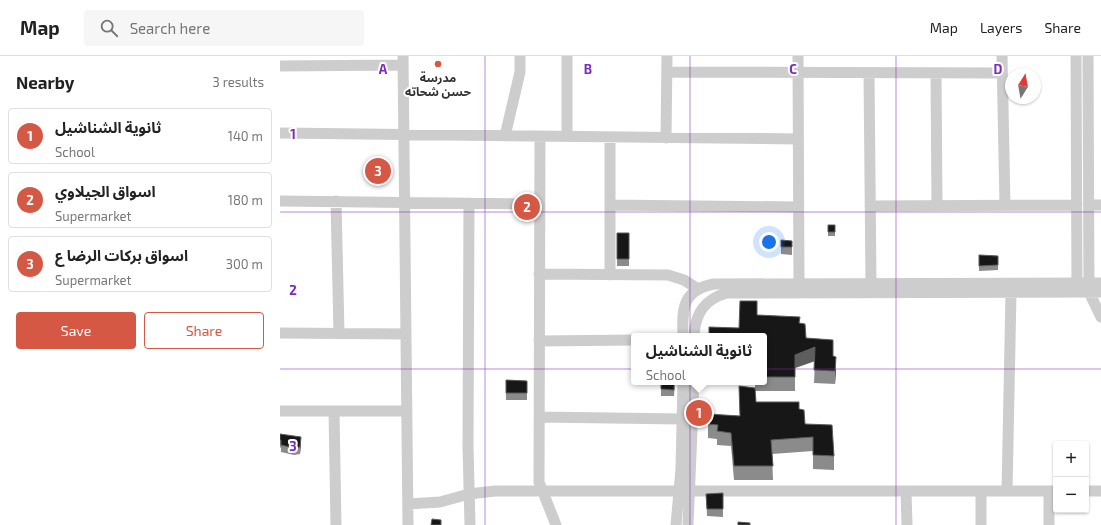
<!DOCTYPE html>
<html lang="en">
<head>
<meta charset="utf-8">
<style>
	body { margin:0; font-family:"Exo 2","Noto Sans Arabic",sans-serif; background:#f6f6f6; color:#222 }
	.controls { position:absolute; right:12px; bottom:12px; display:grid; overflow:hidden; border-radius:4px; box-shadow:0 1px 3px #0004 }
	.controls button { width:36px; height:36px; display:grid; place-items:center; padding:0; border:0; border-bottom:1px solid #e0e0e0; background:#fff; color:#222; font:20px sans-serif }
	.compass { position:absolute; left:725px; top:12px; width:36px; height:36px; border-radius:50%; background:#fff; box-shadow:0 1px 3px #0004; rotate:11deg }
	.you { position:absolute; left:489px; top:186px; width:14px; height:14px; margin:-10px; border:3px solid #fff; border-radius:50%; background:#1a73e8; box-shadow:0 0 0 6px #1a73e833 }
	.badge { display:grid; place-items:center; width:26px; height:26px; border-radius:50%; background:#d45844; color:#fff; font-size:13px; font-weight:700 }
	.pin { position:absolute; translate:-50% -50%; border:2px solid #fff; box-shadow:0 1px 4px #0006 }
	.popup { position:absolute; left:351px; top:277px; width:136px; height:52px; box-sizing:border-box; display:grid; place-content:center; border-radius:4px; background:#fff; filter:drop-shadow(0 1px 3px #0005); font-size:13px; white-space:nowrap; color:#767676 }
	.popup b { font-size:15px; color:#222 }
	.popup::after { content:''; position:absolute; left:50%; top:100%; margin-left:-8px; border:8px solid transparent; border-top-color:#fff }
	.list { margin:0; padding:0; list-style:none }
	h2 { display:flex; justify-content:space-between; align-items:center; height:52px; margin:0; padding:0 16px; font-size:17px }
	h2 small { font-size:13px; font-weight:400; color:#767676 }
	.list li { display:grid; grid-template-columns:26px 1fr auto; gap:12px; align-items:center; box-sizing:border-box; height:56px; margin:0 8px 8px; padding:0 8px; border:1px solid #e0e0e0; border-radius:4px }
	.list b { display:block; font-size:15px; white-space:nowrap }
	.list p { margin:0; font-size:13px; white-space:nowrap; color:#767676 }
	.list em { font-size:13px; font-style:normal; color:#767676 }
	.actions { display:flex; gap:8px; padding:12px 16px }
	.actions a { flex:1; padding:9px 0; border:1px solid #d45844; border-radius:4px; text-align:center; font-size:14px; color:#d45844 }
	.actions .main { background:#d45844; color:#fff }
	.icon { flex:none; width:22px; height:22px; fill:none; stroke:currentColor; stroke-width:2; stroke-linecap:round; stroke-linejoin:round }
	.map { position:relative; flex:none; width:821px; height:469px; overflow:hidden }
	header { display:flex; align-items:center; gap:24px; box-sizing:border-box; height:56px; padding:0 20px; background:#fff; border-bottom:1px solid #e0e0e0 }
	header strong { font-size:19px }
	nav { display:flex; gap:22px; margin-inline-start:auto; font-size:14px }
	.search { width:280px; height:36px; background:#f6f6f6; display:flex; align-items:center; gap:10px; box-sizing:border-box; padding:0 14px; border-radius:4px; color:#767676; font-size:15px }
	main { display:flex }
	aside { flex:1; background:#fff }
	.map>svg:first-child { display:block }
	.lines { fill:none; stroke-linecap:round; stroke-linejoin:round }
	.minor { stroke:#cdcdcd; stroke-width:11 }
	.wall { fill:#8b8b8b }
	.shaded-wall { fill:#5d5d5d }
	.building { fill:#171717; stroke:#5d5d5d }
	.grid { fill:none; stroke:#7b2cbf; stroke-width:1; stroke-opacity:0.55 }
	.poi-dot { fill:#d45844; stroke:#fff; stroke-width:1.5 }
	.labels { text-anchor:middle; stroke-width:4; stroke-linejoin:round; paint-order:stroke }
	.poi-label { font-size:12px; font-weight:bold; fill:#303030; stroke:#fff }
	.grid-label { font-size:13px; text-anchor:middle; font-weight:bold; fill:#7b2cbf; stroke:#fff; stroke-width:4; stroke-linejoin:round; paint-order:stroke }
</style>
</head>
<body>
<header>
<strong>Map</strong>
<div class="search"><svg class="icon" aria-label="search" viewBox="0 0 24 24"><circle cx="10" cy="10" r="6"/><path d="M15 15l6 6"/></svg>Search here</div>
<nav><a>Map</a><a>Layers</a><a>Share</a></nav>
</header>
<main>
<aside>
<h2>Nearby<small>3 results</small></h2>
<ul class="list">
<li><span class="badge">1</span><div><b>ثانوية الشناشيل</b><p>School</p></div><em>140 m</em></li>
<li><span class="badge">2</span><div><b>اسواق الجيلاوي</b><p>Supermarket</p></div><em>180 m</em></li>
<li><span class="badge">3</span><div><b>اسواق بركات الرضا ع</b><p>Supermarket</p></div><em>300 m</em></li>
</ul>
<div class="actions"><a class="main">Save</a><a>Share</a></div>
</aside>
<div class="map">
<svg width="821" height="469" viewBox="0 0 821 469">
	<rect width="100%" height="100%" fill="#fff"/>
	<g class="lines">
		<path class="minor" d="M123,0L128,469
			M518,0L519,227
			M722,0L725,149
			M796,0L797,233
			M808,0L809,236L821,261
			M0,10L123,9
			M387,16L722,17
			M589,17L591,227
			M656,17L657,149
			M0,77L518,83
			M225,80L240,16V0
			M260,80L259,426L276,469
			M287,80V0
			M386,82L387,0
			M0,145L260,148
			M56,145L59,277
			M189,147L188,390L190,469
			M330,149L518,151
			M809,149H821
			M590,150L797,149
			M259,218L388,219L404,224L418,233
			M330,219V81
			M0,277L126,278
			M403,280C402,253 402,234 434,228L821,227
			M414,280C415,257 425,243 447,237L821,236
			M259,285L354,284
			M0,355H127
			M54,355L56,469
			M259,361L402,363
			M626,435L627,469
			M701,435V469
			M727,435L731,237
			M769,435V469
			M806,435H821
			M128,448L160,446L189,438L215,435H776
			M396,469L401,413L403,326
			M408,469L414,326"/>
	</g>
	<path class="wall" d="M548,169H555V180H548Z
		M337,177H349V210H337Z
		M501,184L512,185V199L501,198Z
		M699,199L718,200V214L699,215Z
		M477,259L520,267L526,282L553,300L556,315L555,328L534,327L535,305L515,312V335H475L476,346L519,353L525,368L554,400V414L533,413V395L492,398L493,424H454L451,390L437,389V383L428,382V358L460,360L459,330L475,332V326H484V280L459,272Z
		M226,324L247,325V344H226Z
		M381,326H395L394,340H381Z
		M0,378L21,388L20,398L14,399L1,396V392L0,391Z
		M443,437V461L427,460L426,438Z"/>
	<path class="shaded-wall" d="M535,291V305L515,312V299Z
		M556,301V315L555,328V315Z
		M21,381V388L20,398V391Z"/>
	<path class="building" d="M548,169H555V176H548Z
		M337,177H349V203H337Z
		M501,184L512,185V191H501Z
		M699,199L718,200V209L699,210Z
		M460,245H477V259L520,261L519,267L525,268L526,282L553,284V300L556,301L555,315L534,314L535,291L515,299V321H484V280H429V271L459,272Z
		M226,324L247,325V337H226Z
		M381,326H394V334L381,333Z
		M459,330L475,332L476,346H519V353L524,354L525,368L552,369L554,400L533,399V381L491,384L493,410H454L451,377L437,375L438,369L428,368V358L460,360Z
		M0,378L21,381L20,391L14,392L1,389V384H0Z
		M443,437V453H427L426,438Z
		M152,463L161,464V469H151Z
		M458,466L470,467V469H458Z"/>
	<path class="grid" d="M205,0V469M410,0V469M616,0V469M0,156H821M0,313H821"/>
	<circle class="poi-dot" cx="158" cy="8" r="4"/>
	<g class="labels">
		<g class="poi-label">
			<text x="158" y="26">مدرسة<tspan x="158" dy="14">حسن شحاته</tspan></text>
		</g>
	</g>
	<g class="grid-label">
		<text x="103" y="18">A</text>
		<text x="308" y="18">B</text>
		<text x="513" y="18">C</text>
		<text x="718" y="18">D</text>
		<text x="13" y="83">1</text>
		<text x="13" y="239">2</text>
		<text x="13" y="395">3</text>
	</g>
</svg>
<div class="controls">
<button>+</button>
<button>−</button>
</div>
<svg class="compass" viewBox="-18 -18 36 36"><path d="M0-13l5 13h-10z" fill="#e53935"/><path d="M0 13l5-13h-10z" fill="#767676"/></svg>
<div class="you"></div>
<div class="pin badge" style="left:419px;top:357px">1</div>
<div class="popup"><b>ثانوية الشناشيل</b>School</div>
<div class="pin badge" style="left:247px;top:151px">2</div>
<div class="pin badge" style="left:98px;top:115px">3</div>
</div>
</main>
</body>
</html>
